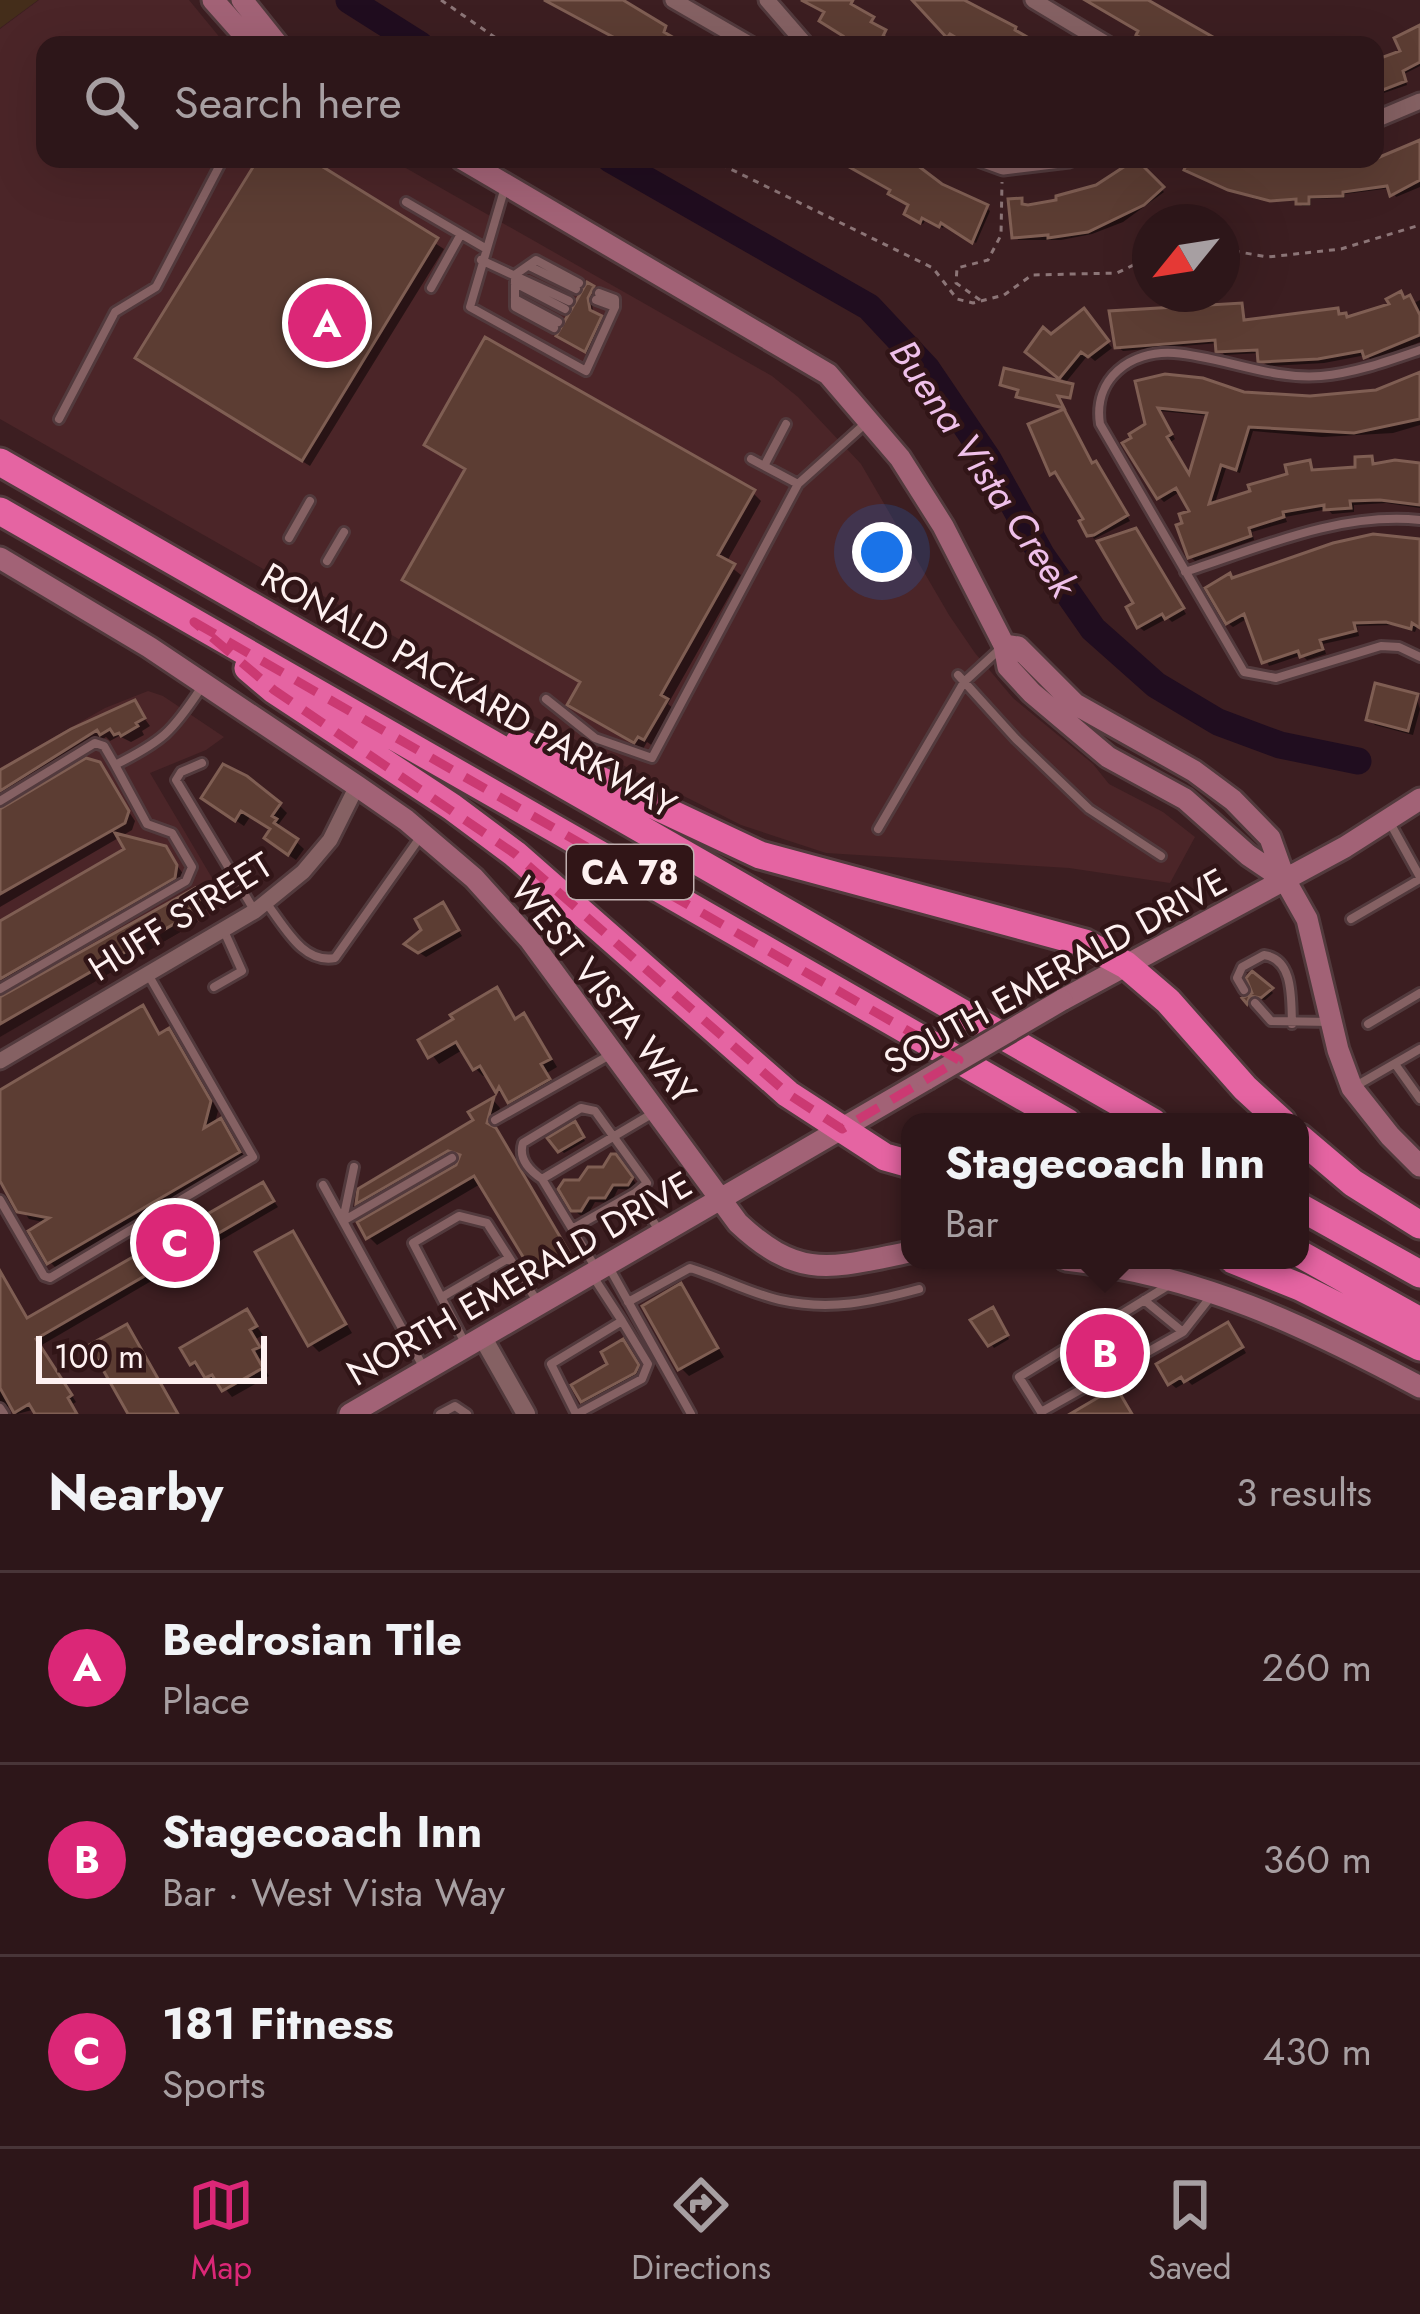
<!DOCTYPE html>
<html lang="en">
<head>
<meta charset="utf-8">
<style>
	body { margin:0; font-family:Jost,sans-serif; background:#351f22; color:#f1f3f6 }
	.compass { position:absolute; left:1132px; top:204px; width:108px; height:108px; border-radius:50%; background:#2d1619; box-shadow:0 12px 48px #0002; rotate:240deg }
	.scale { position:absolute; left:36px; bottom:30px; width:231px; box-sizing:border-box; padding-left:12px; border:6px solid #fef1f1; border-top:0; font-size:33px; line-height:42px; white-space:nowrap; color:#fef1f1; -webkit-text-stroke:9px #311517; paint-order:stroke }
	.you { position:absolute; left:882px; top:552px; width:42px; height:42px; margin:-30px; border:9px solid #fff; border-radius:50%; background:#1a73e8; box-shadow:0 0 0 18px #1a73e833 }
	.badge { display:grid; place-items:center; width:78px; height:78px; border-radius:50%; background:#db2777; color:#fff; font-size:39px; font-weight:700 }
	.pin { position:absolute; translate:-50% -50%; border:6px solid #fff; box-shadow:0 3px 12px #0006 }
	.popup { position:absolute; left:901px; top:1113px; width:408px; height:156px; box-sizing:border-box; display:grid; place-content:center; border-radius:24px; background:#2d1619; filter:drop-shadow(0 3px 9px #0005); font-size:39px; white-space:nowrap; color:#a79fa2 }
	.popup b { font-size:45px; color:#f1f3f6 }
	.popup::after { content:''; position:absolute; left:50%; top:100%; margin-left:-24px; border:24px solid transparent; border-top-color:#2d1619 }
	.list { margin:0; padding:0; list-style:none }
	h2 { display:flex; justify-content:space-between; align-items:center; height:156px; margin:0; padding:0 48px; font-size:51px }
	h2 small { font-size:39px; font-weight:400; color:#a79fa2 }
	.list li { display:grid; grid-template-columns:78px 1fr auto; gap:36px; align-items:center; box-sizing:border-box; height:192px; padding:0 48px; border-top:3px solid #483538 }
	.list b { display:block; font-size:45px; white-space:nowrap }
	.list p { margin:0; font-size:39px; white-space:nowrap; color:#a79fa2 }
	.list em { font-size:39px; font-style:normal; color:#a79fa2 }
	.icon { flex:none; width:66px; height:66px; fill:none; stroke:currentColor; stroke-width:2; stroke-linecap:round; stroke-linejoin:round }
	.map { position:relative; flex:none; width:1420px; height:1414px; overflow:hidden }
	.search { position:absolute; background:#2d1619; box-shadow:0 12px 48px #0002; left:36px; right:36px; top:36px; height:132px; display:flex; align-items:center; gap:30px; box-sizing:border-box; padding:0 42px; border-radius:24px; color:#a79fa2; font-size:45px }
	.sheet { height:732px; background:#2d1619 }
	nav { display:flex; justify-content:space-around; align-items:center; box-sizing:border-box; height:168px; border-top:3px solid #483538; background:#2d1619; font-size:33px; color:#a79fa2 }
	nav a { display:grid; justify-items:center; gap:6px }
	nav .on { color:#db2777 }
	.map>svg:first-child { display:block }
	.built { fill:#4b2528 }
	.green { fill:#442d1a }
	.shadow { fill:#0007; fill-rule:evenodd }
	.lines { fill:none; stroke-linecap:round; stroke-linejoin:round }
	.river { stroke:#200d1f; stroke-width:27 }
	.building { fill:#5c3d33; stroke:#7f5e53; stroke-width:3; fill-rule:evenodd }
	.service-casing { stroke:#523a3d; stroke-width:14 }
	.minor-casing { stroke:#523a3d; stroke-width:21 }
	.tertiary-casing { stroke:#523a3d; stroke-width:24 }
	.secondary-casing { stroke:#523a3d; stroke-width:27 }
	.motorway-casing { stroke:#523a3d; stroke-width:33 }
	.path { stroke:#8c7577; stroke-width:3; stroke-dasharray:6 6; stroke-linecap:butt }
	.service { stroke:#856163; stroke-width:8 }
	.minor { stroke:#856163; stroke-width:15 }
	.tertiary { stroke:#856163; stroke-width:18 }
	.secondary { stroke:#a26276; stroke-width:21 }
	.motorway { stroke:#e564a2; stroke-width:27 }
	.secondary-bridge-casing { stroke:#523a3d; stroke-width:27; stroke-linecap:butt }
	.secondary-bridge { stroke:#a26276; stroke-width:21 }
	.marked { fill:none; stroke:#cb3972; stroke-width:9; stroke-dasharray:24 15; stroke-linejoin:round }
	.labels { text-anchor:middle; stroke-width:9; stroke-linejoin:round; paint-order:stroke }
	.shield { fill:#311517; stroke:#c0afb0; stroke-width:3 }
	.shield-label { font-size:33px; font-weight:bold; fill:#fef1f1 }
	.street-label { font-size:36px; fill:#fef1f1; stroke:#311517 }
	.water-label { font-size:39px; font-style:italic; fill:#efc0ea; stroke:#311517 }
</style>
</head>
<body>
<div class="map">
<svg width="1420" height="1414" viewBox="0 0 1420 1414">
	<rect width="100%" height="100%" fill="#3c1e21"/>
	<path class="built" d="M39,0H189L226,45H45V159H390L772,376L798,397L861,464L949,615L975,653L1013,698L1093,764L1109,784L1163,812L1195,837L1170,883L1069,868L826,853L741,825L595,751L311,589L265,570L0,419V29Z
		M148,691L163,696L224,737L206,750L150,773L228,905L0,1037V768L105,708Z"/>
	<path class="green" d="M0,0H38L0,28Z"/>
	<path class="shadow" d="M1419,33L1420,66L1404,74L1407,85L1375,96V63L1405,53Z
		M1420,143V187L1396,197L1391,188L1345,194V198L1311,199V206H1302L1299,201L1259,200L1208,182L1190,172L1189,165L1179,159H1263L1286,166L1315,167L1358,159L1362,163L1373,162Z
		M261,159H304L444,249L310,466L147,365Z
		M839,159H894L987,208L990,211L976,243L945,224L943,228L926,219L923,224L911,217V205L893,190Z
		M1135,163L1164,192L1123,222L1092,234L1061,240H1018L1015,237L1021,201L1024,207L1060,202L1097,188Z
		M592,289L598,294L592,305L594,315L606,324L591,355L565,341Z
		M1410,298L1414,303L1420,300V342L1372,361L1366,355L1324,363L1268,366L1261,360L1260,353L1224,355L1218,343L1123,351L1118,347L1240,306L1246,322L1337,311L1349,319Z
		M1089,318L1112,348L1095,361L1088,355L1066,382L1035,357L1051,337Z
		M1420,376V425L1393,433L1322,437L1253,431L1240,473L1226,468L1214,506L1291,476L1309,463L1315,473L1359,470L1371,459L1376,464L1420,466V508L1386,503L1354,505V512L1332,514L1328,509L1285,517L1287,522L1252,532L1254,540L1195,561L1190,556L1194,513L1181,491L1164,502L1159,497L1139,383L1310,399L1377,393ZM1159,411L1210,416L1191,478L1169,443L1175,439Z
		M428,445L753,493L761,501L726,563L741,575L668,704L674,709L653,746L647,742L643,749L579,712L571,704L583,684L406,579L467,471Z
		M1047,463L1100,469L1130,521L1094,539L1061,475L1057,478Z
		M1140,537L1186,614L1172,622L1168,618L1144,631L1139,627L1137,604Z
		M1374,537L1415,538L1420,543V629L1417,627L1415,632L1393,625L1357,626L1359,636L1323,644L1326,654L1307,660L1302,655L1269,666L1248,618L1233,627L1228,623L1234,581Z
		M1416,697L1420,709L1413,735L1375,725L1369,719Z
		M134,704L150,726L142,731L144,735L131,742L119,736L110,741L106,737L0,807V774Z
		M98,765L135,821L132,830L0,907V814Z
		M213,805H279L287,813L278,825L304,849L296,860L275,846L272,831L250,817L244,826Z
		M165,849L184,875L182,886L3,990L1,1002L194,892L207,908L196,918L198,922L0,1037V925Z
		M448,912L462,936L426,957L414,949Z
		M1262,980L1273,993L1265,1000L1254,998L1251,1004L1246,998L1255,993Z
		M497,991L517,1021L524,1017L532,1025L557,1067L547,1073L556,1088L518,1109L506,1094L505,1097L498,1091L488,1073L483,1076L475,1068L464,1049L439,1064L422,1041Z
		M142,1009L161,1036L169,1032L177,1040L218,1111L214,1126L221,1122L229,1130L246,1160L58,1270L50,1262L48,1223L29,1219L0,1176V1093Z
		M494,1101L500,1108L494,1131L574,1260L541,1276L482,1183L377,1245L369,1237L458,1167L464,1156L365,1208L358,1201L477,1121L472,1113Z
		M577,1128L585,1141L564,1153L561,1150Z
		M621,1163L637,1185L634,1190L618,1189L611,1203L595,1202L587,1216L580,1215L573,1209L581,1183Z
		M263,1186L278,1207L40,1346L76,1402L71,1405L77,1414H39L36,1409L17,1414L11,1406L0,1408V1275L28,1321Z
		M292,1234L352,1333L319,1352L311,1344Z
		M680,1286L724,1357L689,1376L681,1368Z
		M247,1313L263,1335L256,1339L265,1356L259,1359L269,1376L232,1397L220,1382L215,1384L203,1369L200,1371L192,1363Z
		M996,1314L1009,1339L994,1348L988,1340Z
		M1233,1331L1246,1353L1192,1385L1188,1381L1176,1388L1170,1383Z
		M1128,1332L1142,1354L1109,1372L1104,1367Z
		M628,1348L643,1372L640,1378L589,1406L584,1401Z"/>
	<g class="lines">
		<path class="river" d="M349,0L420,45
			M610,159L869,307L927,369L988,459L1042,556L1093,629L1156,685L1218,722L1280,745L1358,761"/>
	</g>
	<path class="building" d="M544,0H623L666,26L664,32L686,45H628Z
		M801,0H853L851,4L874,17L871,22L886,30L883,36L900,45H838L843,36L819,21L824,12Z
		M912,0H964L1016,27L1015,30L1041,45H968L950,34L947,38Z
		M1085,0H1148L1227,45H1164L1157,41L1153,45L1136,35L1138,31Z
		M1420,25V62L1403,71L1406,81L1375,93V60L1400,51L1394,38Z
		M1420,140V180L1390,196L1387,186L1343,192V196L1309,197V204H1296V199L1270,201L1228,190L1184,170L1189,159L1315,164L1375,159Z
		M258,159H310L438,238L302,461L135,358Z
		M835,159H909L942,184L988,205L972,243L941,223L939,227L922,218L920,223L904,214L908,205L888,194L890,190Z
		M1136,159L1164,187L1144,205L1088,232L1048,238V235L1012,238L1008,199L1022,198V204L1028,205L1056,200V196L1096,185Z
		M587,282L594,286L588,298L590,310L602,316L585,352L556,336Z
		M1401,291L1404,298L1410,295L1420,315V335L1364,358L1362,351L1318,359L1262,362H1258L1257,350L1216,352L1215,340L1115,348L1109,311L1242,303L1244,320L1338,308L1339,314L1346,313L1347,317L1389,304L1386,299Z
		M1084,308L1109,341L1088,357L1081,352L1059,379L1025,352L1043,327L1051,334Z
		M485,337L755,490L718,555L735,564L661,695L668,699L644,740L638,737L634,743L567,705L580,682L402,580L465,469L424,445Z
		M1004,368L1073,384L1070,398L1058,396L1064,408L1016,397L1018,390L1000,385Z
		M1420,372V419L1354,433L1249,427L1236,470L1221,465L1209,504L1250,491L1248,485L1287,474L1285,465L1310,460L1312,470L1355,467V457L1372,456L1373,464L1395,460L1420,463V505L1380,500L1350,501L1351,508L1324,510V505L1283,512L1284,517L1249,528L1251,536L1188,558L1176,525L1182,523L1179,514L1189,511L1176,488L1157,499L1122,443L1131,438L1129,434L1145,424L1135,381L1165,374L1203,378L1244,392L1310,396L1376,390ZM1158,408L1207,413L1189,474L1167,437L1172,434Z
		M1064,409L1092,463L1096,461L1128,515L1094,535L1087,536L1079,521L1083,519L1055,472L1050,475L1028,424Z
		M1136,528L1184,608L1165,619L1162,614L1137,628L1126,607L1133,603L1097,541Z
		M1373,534L1420,539V628L1412,623L1411,629L1386,622L1354,623L1356,631L1320,640L1323,649L1300,657L1298,651L1262,663L1244,614L1226,624L1205,588L1230,573L1232,578L1333,543Z
		M1375,683L1418,694L1408,731L1366,720Z
		M135,700L145,718L136,723L138,726L121,736L119,733L114,735L110,729L100,735L97,730L0,791V770L71,729Z
		M86,758L100,762L129,811L125,823L0,894V809Z
		M223,764L247,776L281,803L272,816L277,819L274,823L298,839L288,855L264,838L270,829L241,811L235,821L201,798Z
		M115,833L166,846L177,865L175,878L0,979V921L124,849Z
		M195,888L201,899L190,909L193,913L0,1024V997Z
		M443,902L459,930L418,953L404,944L421,930L415,919Z
		M1252,971L1273,988L1261,998L1250,996L1247,1004L1242,998L1252,993L1246,978Z
		M497,987L515,1019L524,1013L551,1059L541,1064L550,1079L508,1103L499,1087L496,1093L480,1066L473,1070L456,1042L428,1058L418,1040L453,1019L450,1015Z
		M143,1005L159,1034L169,1028L211,1101L204,1128L221,1118L240,1152L47,1264L28,1231L49,1218L17,1212L0,1181V1090Z
		M494,1097L487,1123L496,1128L569,1252L531,1270L474,1176L366,1239L357,1222L456,1165L460,1155L448,1151L356,1204L358,1189L473,1120L468,1112Z
		M575,1121L584,1137L558,1152L547,1138Z
		M611,1154H616L633,1177L628,1185H613L605,1198H589L581,1211H571L558,1189L564,1180H579L588,1167H603Z
		M263,1182L274,1201L36,1339L72,1395L68,1398L77,1414H35L29,1404L14,1413L0,1388V1271L27,1318Z
		M293,1231L346,1324L308,1346L255,1252Z
		M681,1283L718,1348L678,1370L642,1306Z
		M993,1307L1008,1335L988,1346L970,1320Z
		M247,1309L257,1326L250,1330L260,1347L253,1350L263,1368L222,1391L212,1375L205,1378L195,1362L190,1365L180,1348Z
		M1228,1322L1243,1347L1184,1382L1181,1377L1168,1385L1156,1364Z
		M1123,1323L1138,1348L1101,1369L1089,1349L1092,1343Z
		M127,1324L178,1414H128L89,1345Z
		M623,1339L639,1365L635,1373L581,1402L571,1385L607,1364L601,1352Z
		M1116,1387L1132,1414H1070Z"/>
	<g class="lines">
		<defs>
			<path id="service" d="M505,187L470,307L586,371L615,307V299L599,293
				M406,202L485,248
				M481,260L569,301
				M529,266L576,289
				M516,274L536,260L579,283
				M515,275V307L554,328
				M515,283L565,309
				M431,288L461,234
				M515,299L558,322
				M596,300L615,307
				M1420,350C1388,361 1355,373 1321,376C1270,380 1224,357 1174,353C1130,350 1093,379 1100,424L1244,672L1276,678L1381,646L1399,647L1420,657
				M59,419L115,312L156,287L223,159
				M751,459L798,484
				M764,466L786,424
				M289,538L310,501
				M327,561L344,532
				M1185,572C1261,547 1339,512 1420,520
				M958,675L1016,739L1089,809L1161,856
				M546,699L595,738L652,758L798,484L867,422
				M202,763L181,772L176,780L254,910
				M0,801L95,743L104,746L115,765C163,741 172,732 201,688
				M1389,821L1420,877
				M878,829L964,682L1001,648
				M267,904C285,927 303,964 335,958L421,836
				M1351,919L1420,879
				M214,987L242,971L224,931
				M0,989L186,881L192,867L172,833L147,824L115,765
				M1244,990L1237,978L1242,967L1264,955C1294,959 1291,999 1292,1024
				M1255,1003L1271,1021L1331,1022
				M1368,1024L1420,993
				M1395,1064L1420,1099
				M1354,1087L1420,1049
				M495,1120L608,1056
				M542,1179C530,1171 518,1159 523,1143L581,1108L595,1111L647,1183L635,1193
				M323,1185L425,1370
				M0,1200L44,1276L50,1278L253,1157L149,976
				M343,1220L354,1167
				M343,1221L452,1158
				M572,1229L635,1193L660,1232
				M610,1269L691,1414
				M597,1270L542,1179L655,1112
				M1169,1285L1019,1377L1041,1412L1183,1332L1212,1295
				M442,1297L509,1258
				M1144,1300L1183,1332
				M628,1302L690,1268C720,1277 749,1293 780,1300C830,1311 871,1302 919,1289
				M464,1341L413,1243L459,1216L487,1223L537,1301
				M0,1408L4,1414
				M440,1414L455,1406L467,1414
				M576,1414L551,1364L622,1321L594,1278
				M577,1414L642,1379L648,1364L622,1321"/>
			<path id="minor" d="M673,0L751,45
				M767,0L806,45
				M1033,0L1108,45
				M1375,120L1420,101
				M981,159L1003,167L1069,159
				M0,1061L255,911L303,872L330,840L357,786"/>
			<path id="tertiary" d="M483,1338L526,1414"/>
			<path id="secondary" d="M213,0L253,45
				M242,0L278,45
				M462,159L828,374L900,458L943,526L1004,645L1008,667L1032,693L1108,757L1185,799L1248,855L1285,880
				M0,558L149,647L357,786L406,820L474,878L530,940L738,1223C801,1282 833,1267 910,1252
				M1004,645L1018,647L1075,704L1194,771L1233,800L1270,838L1285,880L1307,919L1338,1050L1352,1088L1390,1136L1420,1166
				M1062,1000L1345,847L1420,799
				M1066,1260C1199,1275 1304,1325 1420,1387
				M350,1414L927,1079"/>
			<path id="motorway" d="M0,462L1153,1122
				M0,511L1067,1122
				M248,668L274,690L452,807L515,854L788,1094L885,1157L910,1164
				M519,742L760,855L1085,943L1126,965L1168,1001L1245,1088L1282,1122
				M1300,1138L1353,1183L1420,1225
				M1300,1207L1420,1274
				M1300,1254L1420,1321
				M1233,1260L1300,1287L1420,1347"/>
		</defs>
		<use href="#service" class="service-casing"/>
		<use href="#minor" class="minor-casing"/>
		<use href="#tertiary" class="tertiary-casing"/>
		<use href="#secondary" class="secondary-casing"/>
		<use href="#motorway" class="motorway-casing"/>
		<path class="path" d="M441,0L506,45
			M710,159L933,268L957,299L973,303L1004,295L1032,275L1117,273L1150,257
			M1222,249L1268,257L1341,249L1420,225
			M980,300L956,283L957,268L988,260L1001,235L1002,182"/>
		<use href="#service" class="service"/>
		<use href="#minor" class="minor"/>
		<use href="#tertiary" class="tertiary"/>
		<use href="#secondary" class="secondary"/>
		<use href="#motorway" class="motorway"/>
		<defs>
			<path id="secondary-bridge" d="M927,1079L1062,1000"/>
		</defs>
		<use href="#secondary-bridge" class="secondary-bridge-casing"/>
		<use href="#secondary-bridge" class="secondary-bridge"/>
	</g>
	<path class="marked" d="M194,622L959,1060L842,1129L788,1094L515,854L274,690Z"/>
	<g class="labels">
		<rect class="shield" x="567" y="845" width="126" height="54" rx="9"/>
		<g class="shield-label">
			<text x="630" y="884">CA 78</text>
		</g>
		<g class="street-label">
			<text transform="translate(469 690) rotate(30)" y="13">RONALD PACKARD PARKWAY</text>
			<text transform="translate(180 916) rotate(-32)" y="13">HUFF STREET</text>
			<text transform="translate(1055 971) rotate(-29)" y="13">SOUTH EMERALD DRIVE</text>
			<text transform="translate(604 990) rotate(52)" y="13">WEST VISTA WAY</text>
			<text transform="translate(519 1278) rotate(-30)" y="13">NORTH EMERALD DRIVE</text>
		</g>
		<g class="water-label">
			<text transform="translate(984 468) rotate(56)" y="14">Buena Vista Creek</text>
		</g>
	</g>
</svg>
<svg class="compass" viewBox="-18 -18 36 36"><path d="M0-13l5 13h-10z" fill="#e53935"/><path d="M0 13l5-13h-10z" fill="#a79fa2"/></svg>
<div class="scale">100 m</div>
<div class="you"></div>
<div class="pin badge" style="left:327px;top:323px">A</div>
<div class="pin badge" style="left:1105px;top:1353px">B</div>
<div class="popup"><b>Stagecoach Inn</b>Bar</div>
<div class="pin badge" style="left:175px;top:1243px">C</div>
<div class="search"><svg class="icon" aria-label="search" viewBox="0 0 24 24"><circle cx="10" cy="10" r="6"/><path d="M15 15l6 6"/></svg>Search here</div>
</div>
<section class="sheet">
<h2>Nearby<small>3 results</small></h2>
<ul class="list">
<li><span class="badge">A</span><div><b>Bedrosian Tile</b><p>Place</p></div><em>260 m</em></li>
<li><span class="badge">B</span><div><b>Stagecoach Inn</b><p>Bar · West Vista Way</p></div><em>360 m</em></li>
<li><span class="badge">C</span><div><b>181 Fitness</b><p>Sports</p></div><em>430 m</em></li>
</ul>
</section>
<nav>
<a class="on"><svg class="icon" aria-label="map" viewBox="0 0 24 24"><path d="M3 6l6-2 6 2 6-2v14l-6 2-6-2-6 2zM9 4v14M15 6v14"/></svg>Map</a>
<a><svg class="icon" aria-label="directions" viewBox="0 0 24 24"><path d="M12 3l9 9-9 9-9-9zM9 14v-3h6M13 9l2 2-2 2"/></svg>Directions</a>
<a><svg class="icon" aria-label="saved" viewBox="0 0 24 24"><path d="M7 4h10v16l-5-4-5 4z"/></svg>Saved</a>
</nav>
</body>
</html>
